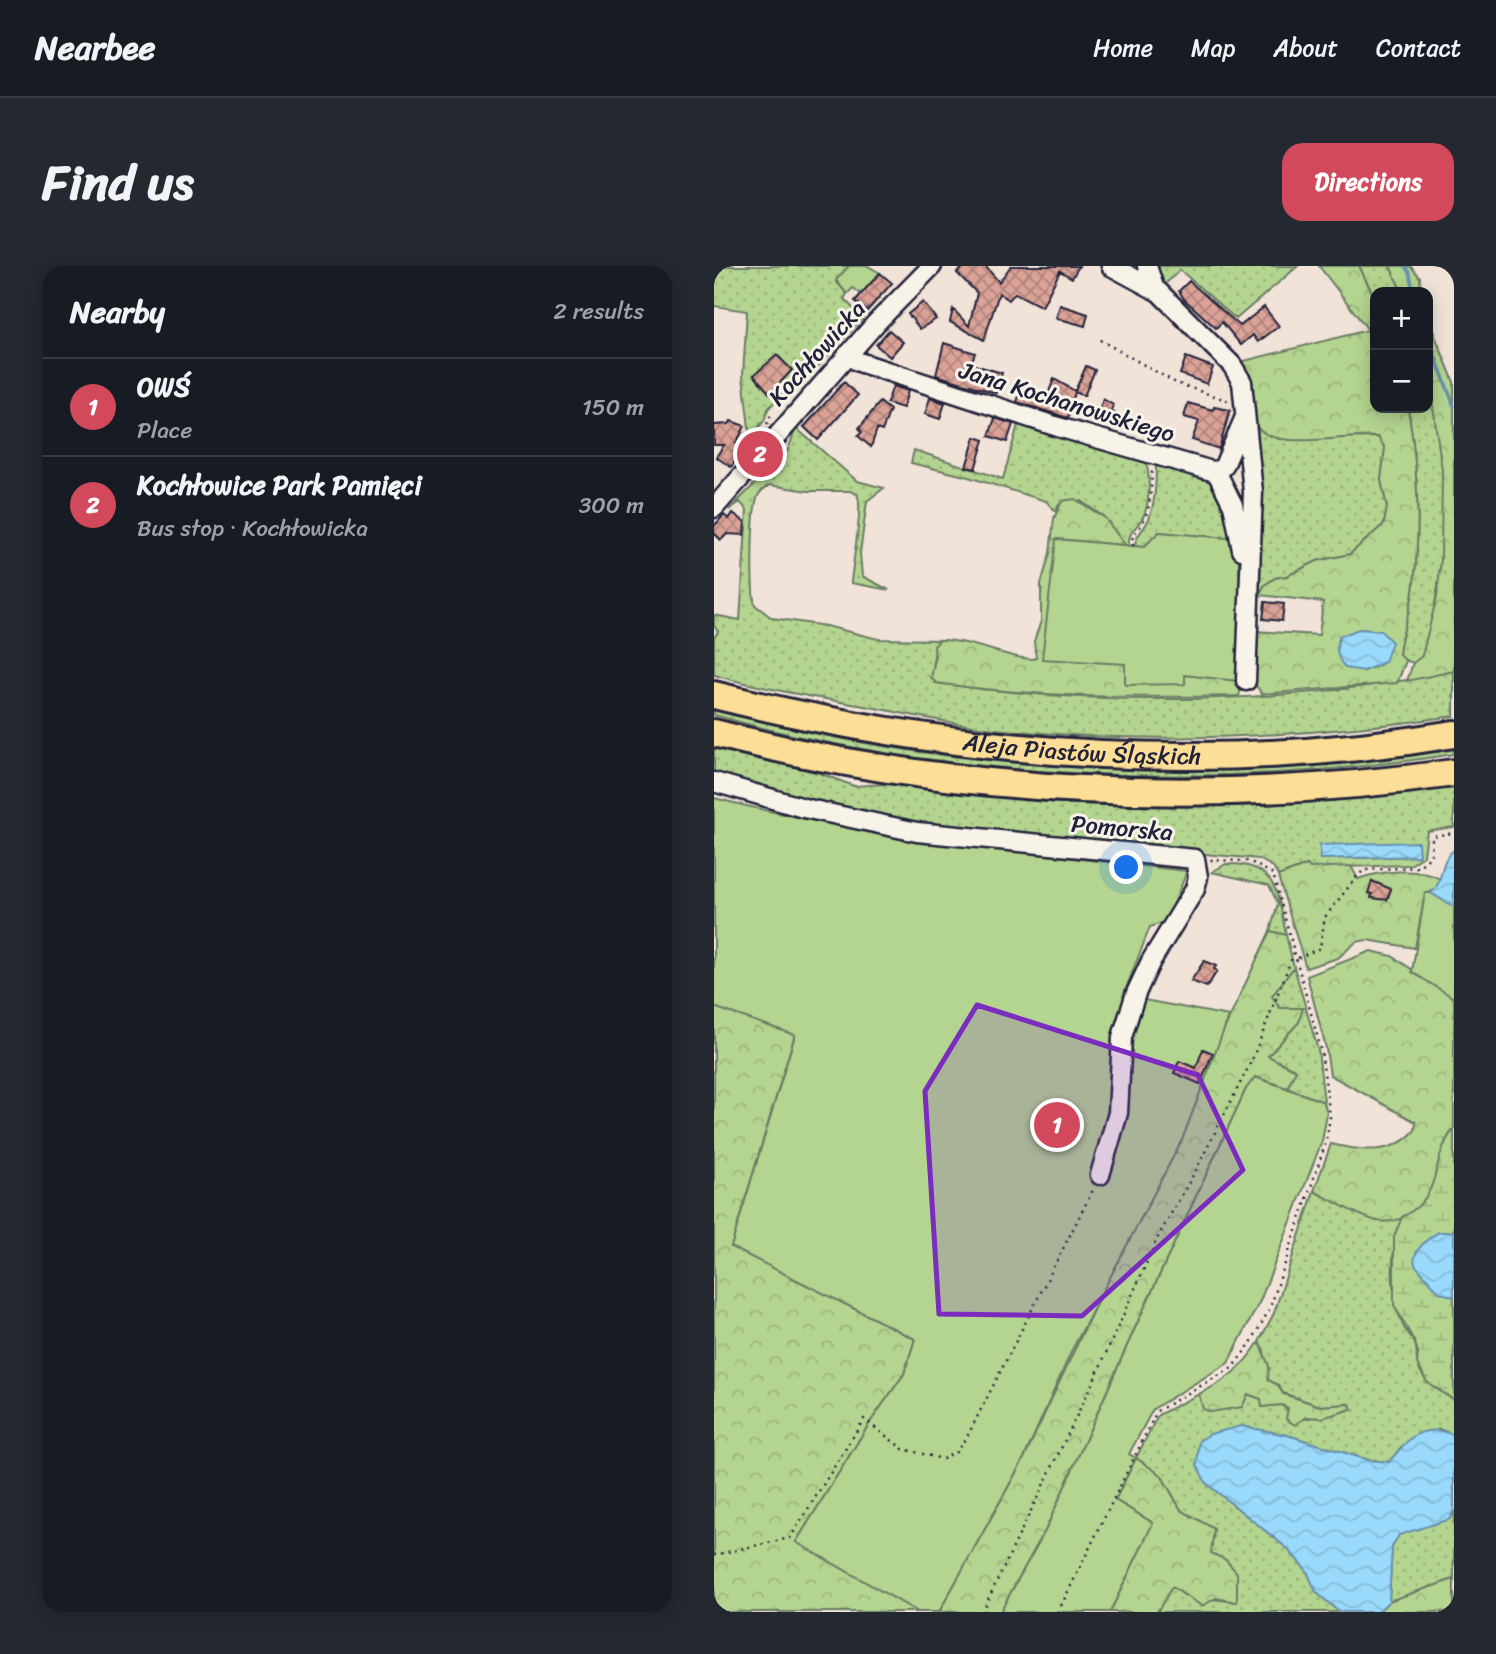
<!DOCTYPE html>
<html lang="en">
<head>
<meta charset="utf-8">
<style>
	body { margin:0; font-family:Sriracha,sans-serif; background:#242831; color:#f1f3f6 }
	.controls { position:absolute; right:21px; top:21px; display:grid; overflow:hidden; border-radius:14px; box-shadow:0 4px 18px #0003 }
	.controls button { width:63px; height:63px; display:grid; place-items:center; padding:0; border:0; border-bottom:2px solid #363941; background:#171b24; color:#f1f3f6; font:35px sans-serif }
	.you { position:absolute; left:413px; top:602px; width:24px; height:24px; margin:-18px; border:5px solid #fff; border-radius:50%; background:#1a73e8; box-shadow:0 0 0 10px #1a73e833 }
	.badge { display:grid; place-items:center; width:46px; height:46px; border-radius:50%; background:#d1495b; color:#fff; font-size:23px; font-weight:700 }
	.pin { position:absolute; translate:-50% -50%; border:4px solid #fff; box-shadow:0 2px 7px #0006 }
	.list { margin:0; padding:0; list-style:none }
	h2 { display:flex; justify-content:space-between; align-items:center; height:91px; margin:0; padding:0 28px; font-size:30px }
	h2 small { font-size:23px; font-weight:400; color:#9ea1a6 }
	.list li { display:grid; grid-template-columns:46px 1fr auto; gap:21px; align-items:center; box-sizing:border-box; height:98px; padding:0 28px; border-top:2px solid #363941 }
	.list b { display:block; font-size:26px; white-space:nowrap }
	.list p { margin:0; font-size:23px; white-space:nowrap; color:#9ea1a6 }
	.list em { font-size:23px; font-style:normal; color:#9ea1a6 }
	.map { position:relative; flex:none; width:740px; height:1346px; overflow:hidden; border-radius:21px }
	header { display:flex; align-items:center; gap:42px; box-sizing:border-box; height:98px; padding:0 35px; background:#171b24; border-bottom:2px solid #363941 }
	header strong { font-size:33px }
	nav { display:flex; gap:38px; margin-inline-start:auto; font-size:24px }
	.intro { display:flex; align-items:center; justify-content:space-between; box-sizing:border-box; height:168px; padding:0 42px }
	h1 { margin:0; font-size:49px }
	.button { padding:18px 32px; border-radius:21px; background:#d1495b; color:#fff; font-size:24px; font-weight:700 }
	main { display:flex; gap:42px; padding:0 42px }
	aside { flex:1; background:#171b24; border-radius:21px; box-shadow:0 4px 18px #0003 }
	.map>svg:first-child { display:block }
	.grass { fill:url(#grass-dots); stroke:#6a7c65; stroke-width:2; fill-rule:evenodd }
	.forest { fill:url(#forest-crowns); stroke:#6a7c65; stroke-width:2; fill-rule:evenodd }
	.wetland { fill:url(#wetland-marsh); stroke:#6a7c65; stroke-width:2 }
	.green { fill:#b3d58f; stroke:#6a7c65; stroke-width:2 }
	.water { fill:url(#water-waves); stroke:#6990ae; stroke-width:2 }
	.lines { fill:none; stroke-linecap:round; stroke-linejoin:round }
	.stream { stroke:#6990ae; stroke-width:3.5 }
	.building { fill:url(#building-cross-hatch); stroke:#22223b; stroke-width:2 }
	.minor-casing { stroke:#22223b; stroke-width:23 }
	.highway-casing { stroke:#22223b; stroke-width:32 }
	.path { stroke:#22223b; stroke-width:2.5; stroke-dasharray:2 5; stroke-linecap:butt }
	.minor { stroke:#f7f3e8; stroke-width:18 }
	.highway { stroke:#fdde96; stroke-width:26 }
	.marked { fill:#7b2cbf; fill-opacity:0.2; stroke:#7b2cbf; stroke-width:5; stroke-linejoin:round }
	.labels { text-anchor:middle; stroke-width:6; stroke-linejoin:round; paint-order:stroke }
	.street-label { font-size:24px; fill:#22223b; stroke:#f7f3e8 }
</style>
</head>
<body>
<header>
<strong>Nearbee</strong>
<nav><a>Home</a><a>Map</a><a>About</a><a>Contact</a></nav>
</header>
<div class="intro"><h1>Find us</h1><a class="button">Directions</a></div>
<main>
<aside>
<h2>Nearby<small>2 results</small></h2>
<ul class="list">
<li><span class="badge">1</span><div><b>OWŚ</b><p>Place</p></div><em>150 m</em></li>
<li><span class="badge">2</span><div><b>Kochłowice Park Pamięci</b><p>Bus stop · Kochłowicka</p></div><em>300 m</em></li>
</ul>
</aside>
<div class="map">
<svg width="740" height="1346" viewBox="0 0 740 1346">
	<defs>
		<pattern id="grass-dots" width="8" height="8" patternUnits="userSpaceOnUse" patternTransform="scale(1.75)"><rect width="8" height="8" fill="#b3d58f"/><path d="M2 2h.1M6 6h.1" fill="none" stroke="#9ab77c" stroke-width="1.8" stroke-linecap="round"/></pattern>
		<pattern id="forest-crowns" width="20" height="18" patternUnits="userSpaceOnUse" patternTransform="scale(1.75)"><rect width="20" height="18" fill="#b3d58f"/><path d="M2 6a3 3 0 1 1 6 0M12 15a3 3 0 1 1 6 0" fill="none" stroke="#9ab77c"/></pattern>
		<pattern id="wetland-marsh" width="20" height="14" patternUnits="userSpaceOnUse" patternTransform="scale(1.75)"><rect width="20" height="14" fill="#b3d58f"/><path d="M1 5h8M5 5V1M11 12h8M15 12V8" fill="none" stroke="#9ab77c"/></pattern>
		<pattern id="water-waves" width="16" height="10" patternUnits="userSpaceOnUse" patternTransform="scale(1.75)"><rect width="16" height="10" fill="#99d9fb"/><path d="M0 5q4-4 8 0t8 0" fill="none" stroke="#84bad8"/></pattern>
		<pattern id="building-cross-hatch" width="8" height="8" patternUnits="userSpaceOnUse" patternTransform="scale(1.75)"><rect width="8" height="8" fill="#dba297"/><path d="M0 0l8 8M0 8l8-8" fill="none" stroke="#b1847c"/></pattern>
	</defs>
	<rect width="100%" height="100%" fill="#f1e3d8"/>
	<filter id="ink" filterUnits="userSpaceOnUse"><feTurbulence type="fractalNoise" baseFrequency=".0143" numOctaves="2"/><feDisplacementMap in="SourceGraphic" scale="14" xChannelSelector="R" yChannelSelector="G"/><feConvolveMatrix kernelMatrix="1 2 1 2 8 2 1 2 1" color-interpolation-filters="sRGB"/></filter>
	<g filter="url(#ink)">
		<path class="grass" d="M0,0H135L122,15L133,28L130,33L149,52L98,107L72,123L54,143L50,155L36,171L29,109L33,45L0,40Z
			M436,0H584L522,53L466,4L448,21Z
			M645,0H676L688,26H661V33Z
			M714,105C733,188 736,283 715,365C712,376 711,394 699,397L688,393L685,388C687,366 696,346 699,325C707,264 704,202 694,142H714Z
			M539,153L564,173L664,171L671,182L667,214L673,241L670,258L636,288L603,295L573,310L561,312L551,319L545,329L542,324Z
			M305,155L430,192C437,206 436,235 430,249C425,261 413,265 415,279H411L391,252L367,235L344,239L342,246L332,235L251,210L197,197L200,184L289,213Z
			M82,162L143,215L170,222L153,235L146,287L148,310L175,324L137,317C138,299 150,240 143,228L136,225H94L56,219C51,222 47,224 44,230C37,243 37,324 41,339L58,352L112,360L164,373L226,374C217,383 219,405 222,417C386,441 578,439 740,405V450C588,472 434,479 281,463C237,458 194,448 150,440C100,431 50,423 0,409V372L4,365L0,360V349L26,354L33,244L26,236L15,244L74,184Z
			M442,194C506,211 504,209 523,273L445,266L430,281L421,280C421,268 433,262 436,250C442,232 442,213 442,194Z
			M0,443C238,509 496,520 740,482V488C502,526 232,515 0,449Z
			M0,482L105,507L140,520L172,518L353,538L518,540L592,537L740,521V561L713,565L710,590L696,599L596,602L593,599L564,610L559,601L545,593L205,562L0,512ZM606,580L705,590L606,593Z
			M512,598C563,596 564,628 572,669L556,665L564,638L555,619L498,606Z
			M580,701L604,784L610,836L573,822L582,804L553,791L585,756L588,742H566L558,730Z
			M600,925L664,955L688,951C676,982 675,1027 688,1057C690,1064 696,1069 700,1075C704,1083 702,1088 703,1096C706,1114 726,1126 740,1134V1169L725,1163L687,1181L675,1196L655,1194L573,1169L527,1160L492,1217L574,1283L593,1305L602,1326L625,1346H443L458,1320L471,1330L523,1336V1307L512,1294L496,1287L500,1263L467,1244L447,1209L422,1192L444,1149L485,1128L528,1141L533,1128L547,1133L548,1141L567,1139L586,1154L637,1143L635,1138L606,1140L569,1127L564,1119L554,1114L550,1085L545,1076L560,1047Z
			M740,1243V1313L675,1335L678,1281L685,1268L736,1253Z"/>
		<path class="forest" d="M605,0H645L661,33V142H694C704,202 707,264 699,325C696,346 687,366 685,388L692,395L683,417L548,428L539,415L540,365L605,369L609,336L545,329L551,319L561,312L573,310L603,295L636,288L670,258L673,241L667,214L671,182L664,171C635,167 562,187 542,160C533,148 530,112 526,96L654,64ZM645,363L667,365L673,390L666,399L650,405Z
			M676,0H696L706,11L707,26H688Z
			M714,53L740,116V405L693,415L699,397L708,390L723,330L727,293L728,204L714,105Z
			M361,233L391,252L411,279L342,273L411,398V418L471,417V409L524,415L527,421L525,430C421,432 325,432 222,417L217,412L221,393L220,380L226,374C252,372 310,398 322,392L320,375L327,355V318L336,287L340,252L348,235Z
			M593,599L596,602L637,600L644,613C666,605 706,601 726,613L724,623L711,628L701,682L653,674L642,676L624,692L592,702L564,610Z
			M556,665L572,669L580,701L558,730L566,742H589L585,756L554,790L582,804L573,822L542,811L532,823L421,1062L332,1263L286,1346H225L310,1192Z
			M657,685L678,690L740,732V863C728,877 727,896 721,914C714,938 692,959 664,955C646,952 616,933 600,925L617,878C647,885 679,890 701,864L702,856L616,809L612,782L593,710Z
			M0,741L81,768L17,981L201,1073L190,1108L155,1158L82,1276L204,1346H0Z
			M545,1076L555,1100L554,1114L564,1119L569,1128L606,1140L636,1138L638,1143L608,1152L592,1151L581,1159L572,1153L574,1142L567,1139L548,1141L547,1133L534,1128L528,1141L497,1146L489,1143L485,1128C512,1115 529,1101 545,1076Z
			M422,1192L447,1209L467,1244L500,1263L497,1287L512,1294L523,1307V1336L502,1332L488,1340L458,1321L443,1346H396L439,1257L401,1234Z
			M740,1313V1346H664L675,1335Z"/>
		<path class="wetland" d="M740,863V1134L713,1116L703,1097L704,1086L700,1075L680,1039V971L688,951C732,929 714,894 740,863Z"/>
		<path class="green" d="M135,0H154L166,7L147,28L139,22L133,28L122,14Z
			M445,266L523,273L527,327L524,415L471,409V418L411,419V398L328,393L342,273L430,281Z
			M0,532C156,572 314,587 473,605L453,655L436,661L409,730L515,750L468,874L358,1084L310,1192L225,1346H204L82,1276L155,1158L190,1108L201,1073L17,981L81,769L0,741Z
			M711,627H717L740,641V732L698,706Z
			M541,811L610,836L613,848L608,875L546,1035L514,1097L439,1143L415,1188L422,1192L401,1234L439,1257L396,1346H286L332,1263L421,1062L532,823Z"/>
		<path class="water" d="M645,363L667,365L678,376L671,396L650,405L631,402C623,392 620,382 626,370Z
			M704,576L705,590L606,593V579Z
			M740,584V641L717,627C731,616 724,595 740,584Z
			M725,966H740V1031L725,1026L701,999C697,985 714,972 725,966Z
			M527,1160L573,1169L654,1194L675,1196C695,1172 707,1156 740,1169V1243L736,1253L685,1269L678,1281L675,1335L664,1346H625L602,1326L593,1305L574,1283L492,1217L483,1199L485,1175L496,1168Z"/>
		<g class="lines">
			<path class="stream" d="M691,0L696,8L699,26
				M714,71L740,140"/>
		</g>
		<path class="building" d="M251,0H271L285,16L297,0H365L358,12L346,5L328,41L301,27L295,34L285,27L270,74L236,56L239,43L255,60L263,27L243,7Z
			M166,7L178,17L153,45L141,35Z
			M475,15L526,60L550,41L565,60L544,76L539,69L527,79L508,56L502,62L470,33L465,25Z
			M209,36L222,53L206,63L194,48Z
			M346,39L374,48L371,60L342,52Z
			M175,64L189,76L176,91L162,79Z
			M230,77L261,87L257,98L288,107L282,127L222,109Z
			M63,89L78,104L56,128L40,109Z
			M472,91L499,101L493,118L466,108Z
			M372,100L381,104L370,130L361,126L354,152L303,136L308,120L334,128L340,113L361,125Z
			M130,116L144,129L104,174L90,161Z
			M179,120L194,125L189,142L173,137Z
			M216,132L231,137L226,153L211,148Z
			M389,133L399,139L397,145L409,152L404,160L383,151Z
			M166,136L176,144L168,165L163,163L157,181L144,170L148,166L145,162Z
			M474,137L499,144L500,141L516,144L505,183L478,174L485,155L470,151Z
			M281,152L299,158L293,176L275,170Z
			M17,155L31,160L22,178L30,183L17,201L2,191L10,179H0V159L15,158Z
			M261,171L270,174L261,203L252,201Z
			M19,247L31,256L30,269L13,268L7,274L0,267V260L10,249L15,253Z
			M551,336L570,338L568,355L549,353Z
			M658,615L677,623L673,634L657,632L658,628L654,627Z
			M490,695L502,700L500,703L503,705L493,721L477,715Z
			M489,783L499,787L486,818L460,807L465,795L482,802Z
			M342,845L353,857V866L347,872L331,858Z"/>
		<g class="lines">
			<defs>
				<path id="minor" d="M397,0L445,26L518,99L528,116L539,226L532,415
					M433,0L441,24
					M133,89L145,96L344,161L498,205L506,204L510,200L530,153
					M502,205L519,239L528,284
					M0,242L162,57L218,0
					M0,516L90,542L203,566L481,593L484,611L481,623L437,695L422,727L408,771L404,847L386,909"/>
				<g id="highway">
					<path id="s1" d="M0,429C242,489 493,510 740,468"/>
					<path d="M0,467C241,529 493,541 740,507"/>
				</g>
			</defs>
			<use href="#minor" class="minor-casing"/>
			<use href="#highway" class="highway-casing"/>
			<path class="path" d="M386,74L462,117L515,135
				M53,158L57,149
				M419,280C415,268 425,265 429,256C438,239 437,220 438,201
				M584,692L606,682L611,651L644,609L651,604L704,601L717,590L718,570L740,567
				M0,1289L76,1272L150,1153L189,1183L229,1193L242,1186L254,1169L380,922
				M268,1346L381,1112L445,969L482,904L538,794L581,684
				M344,1346L443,1145L518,1102L537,1077L556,1042L612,876L616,851L607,784L559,608L535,595L495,594"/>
			<use href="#minor" class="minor"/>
			<use href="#highway" class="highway"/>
		</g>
	</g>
	<path class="marked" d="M263,739L484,809L529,904L368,1050L225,1048L211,825Z"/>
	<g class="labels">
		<g class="street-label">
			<text transform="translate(103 87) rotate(-48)" y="8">Kochłowicka</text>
			<text transform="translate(353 136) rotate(17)" y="8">Jana Kochanowskiego</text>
			<text dy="8" stroke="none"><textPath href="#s1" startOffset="373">Aleja Piastów Śląskich</textPath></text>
			<text transform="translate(408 562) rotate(5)" y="8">Pomorska</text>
		</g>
	</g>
</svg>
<div class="controls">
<button>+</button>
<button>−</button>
</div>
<div class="you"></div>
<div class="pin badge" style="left:343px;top:859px">1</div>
<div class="pin badge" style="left:46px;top:188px">2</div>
</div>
</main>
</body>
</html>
